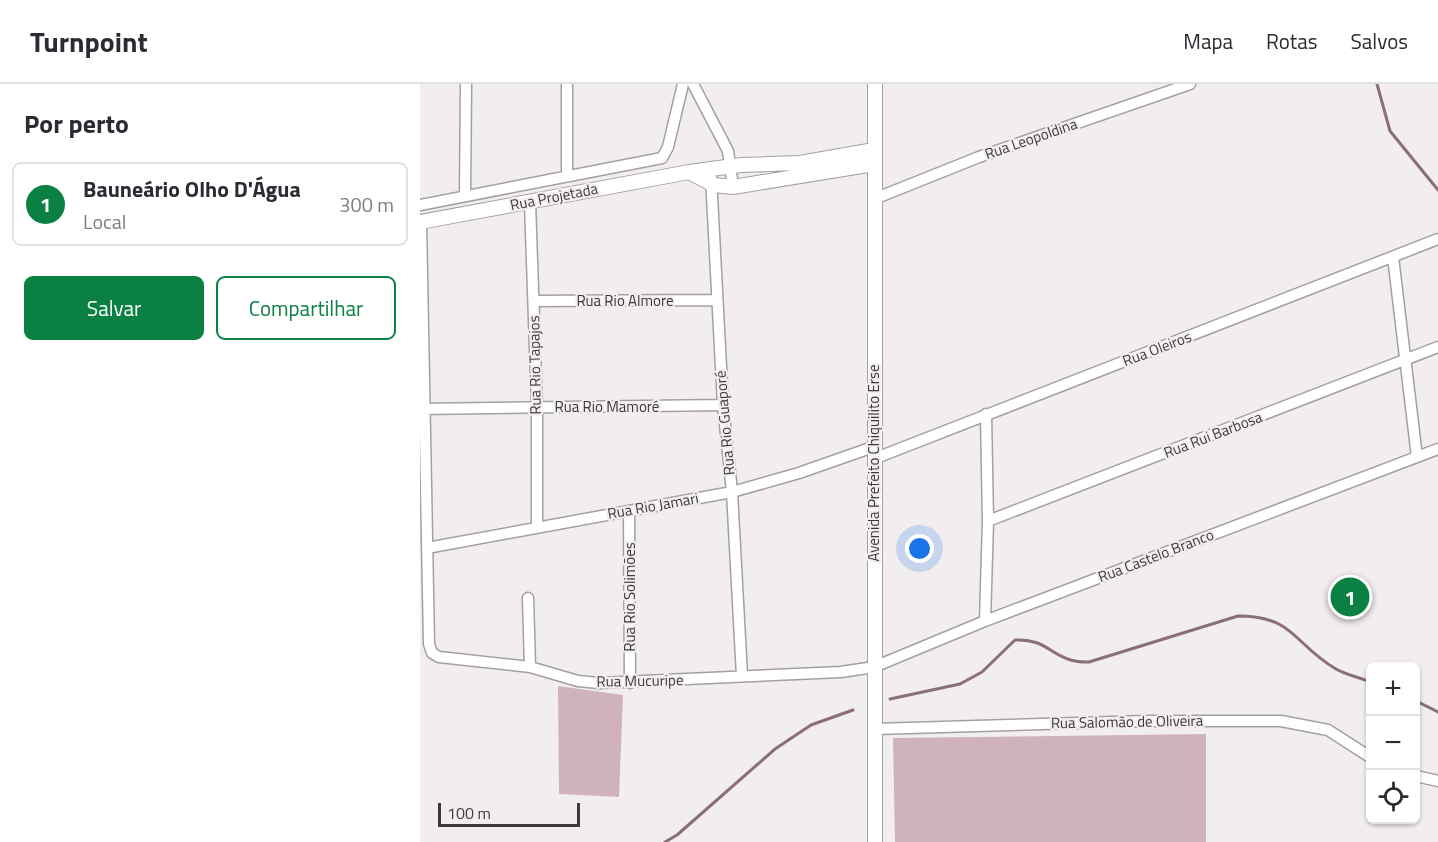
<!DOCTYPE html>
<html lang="pt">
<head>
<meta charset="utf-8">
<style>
	body { margin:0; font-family:"Titillium Web",sans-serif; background:#f2f2f3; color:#2b2b33 }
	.controls { position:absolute; right:18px; bottom:18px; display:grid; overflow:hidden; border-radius:9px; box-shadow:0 2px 4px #0004 }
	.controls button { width:54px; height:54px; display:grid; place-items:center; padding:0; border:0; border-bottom:2px solid #e1e1e2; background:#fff; color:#2b2b33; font:30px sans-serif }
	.scale { position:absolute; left:18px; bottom:15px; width:142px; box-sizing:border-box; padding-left:6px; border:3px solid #3c3a3b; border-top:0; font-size:16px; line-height:21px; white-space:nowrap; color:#3c3a3b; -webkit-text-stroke:4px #f2eeef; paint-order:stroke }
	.you { position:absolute; left:500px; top:465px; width:21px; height:21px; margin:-15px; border:4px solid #fff; border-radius:50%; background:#1a73e8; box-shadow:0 0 0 9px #1a73e833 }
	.badge { display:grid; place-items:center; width:39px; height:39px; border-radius:50%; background:#0b8043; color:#fff; font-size:20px; font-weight:700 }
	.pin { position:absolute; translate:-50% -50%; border:3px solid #fff; box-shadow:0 2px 6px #0006 }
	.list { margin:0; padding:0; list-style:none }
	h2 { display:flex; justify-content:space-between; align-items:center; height:78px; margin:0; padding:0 24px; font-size:26px }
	h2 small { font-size:20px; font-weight:400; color:#7c7c81 }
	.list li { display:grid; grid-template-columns:39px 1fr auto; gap:18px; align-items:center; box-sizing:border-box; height:84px; margin:0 12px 12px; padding:0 12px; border:2px solid #e1e1e2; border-radius:9px }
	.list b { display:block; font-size:22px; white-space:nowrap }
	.list p { margin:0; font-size:20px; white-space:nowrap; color:#7c7c81 }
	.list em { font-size:20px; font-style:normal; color:#7c7c81 }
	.actions { display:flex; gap:12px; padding:18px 24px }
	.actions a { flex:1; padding:14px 0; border:2px solid #0b8043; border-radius:9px; text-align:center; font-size:21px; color:#0b8043 }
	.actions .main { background:#0b8043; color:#fff }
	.icon { flex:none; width:33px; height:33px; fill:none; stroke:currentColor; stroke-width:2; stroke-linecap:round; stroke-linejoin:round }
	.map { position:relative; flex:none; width:1018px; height:758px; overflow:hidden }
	header { display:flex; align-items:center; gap:36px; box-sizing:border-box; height:84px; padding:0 30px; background:#fff; border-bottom:2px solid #e1e1e2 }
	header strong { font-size:28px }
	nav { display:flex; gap:33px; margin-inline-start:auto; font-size:21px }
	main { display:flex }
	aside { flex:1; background:#fff }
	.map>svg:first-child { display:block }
	.green { fill:#d0b2bb }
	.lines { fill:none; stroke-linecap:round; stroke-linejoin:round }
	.stream { stroke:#8a6f77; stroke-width:3 }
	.minor-casing { stroke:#a4a0a1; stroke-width:13 }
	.tertiary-casing { stroke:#a4a0a1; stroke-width:16 }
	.minor { stroke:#fff; stroke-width:10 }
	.tertiary { stroke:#fff; stroke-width:14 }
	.labels { text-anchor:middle; stroke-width:4.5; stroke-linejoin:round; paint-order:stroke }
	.street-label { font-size:15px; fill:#3c3a3b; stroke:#f2eeef }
</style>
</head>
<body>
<header>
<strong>Turnpoint</strong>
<nav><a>Mapa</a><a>Rotas</a><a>Salvos</a></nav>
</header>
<main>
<aside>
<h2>Por perto<small></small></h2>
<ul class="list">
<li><span class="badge">1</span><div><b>Bauneário Olho D'Água</b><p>Local</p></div><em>300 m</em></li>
</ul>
<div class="actions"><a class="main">Salvar</a><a>Compartilhar</a></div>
</aside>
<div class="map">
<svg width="1018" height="758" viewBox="0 0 1018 758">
	<rect width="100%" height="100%" fill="#f2eeef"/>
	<path class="green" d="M138,602L203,611L199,713L139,710Z
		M786,650V758H475L473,654Z"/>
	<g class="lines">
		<path class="stream" d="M957,0L970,47L1018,106
			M470,615L540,600L562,588L595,556C631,554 632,579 669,578L818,532C875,532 873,560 916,585C926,591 939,593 950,598
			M996,617L1018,628
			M245,758L257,751L355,665L391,641L433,626"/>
		<defs>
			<path id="minor" d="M273,0L308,67L313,103
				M147,92V0
				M291,93L303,321L312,408L322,592
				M45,112L46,0
				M454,115L559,73L770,0
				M110,118L117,323V444
				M0,121L242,74L248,63L263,0
				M1,138L9,560L12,569L19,573L110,583L158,597L179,599L421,588L454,583L565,537L1018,365
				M973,173L997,373
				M114,217L297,216
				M0,325L303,321
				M456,374L1018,155
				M209,427L210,599
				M568,437L1018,263
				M7,464L312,408L379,389L456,362
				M108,514L110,583
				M565,537L568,437L566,330
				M455,645L726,637H861L908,646L950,673
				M996,692L1018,697"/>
			<path id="tertiary" d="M455,0V758
				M269,88L294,101L313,103L454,80
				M0,138L269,88L321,81L380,79L454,66"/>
		</defs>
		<use href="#minor" class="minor-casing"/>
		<use href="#tertiary" class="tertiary-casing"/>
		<use href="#minor" class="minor"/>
		<use href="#tertiary" class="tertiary"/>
	</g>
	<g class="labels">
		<g class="street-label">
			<text transform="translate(611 55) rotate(-19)" y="5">Rua Leopoldina</text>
			<text transform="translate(134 113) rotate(-11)" y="5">Rua Projetada</text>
			<text x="205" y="222">Rua Rio Almore</text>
			<text transform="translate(737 265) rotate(-21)" y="5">Rua Oleiros</text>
			<text transform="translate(115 281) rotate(-91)" y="5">Rua Rio Tapajos</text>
			<text x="187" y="328">Rua Rio Mamoré</text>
			<text transform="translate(305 339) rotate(-95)" y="5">Rua Rio Guaporé</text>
			<text transform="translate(793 351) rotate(-21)" y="5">Rua Rui Barbosa</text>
			<text transform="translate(454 379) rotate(-90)" y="5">Avenida Prefeito Chiquilito Erse</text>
			<text transform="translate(233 422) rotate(-10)" y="5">Rua Rio Jamari</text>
			<text transform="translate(736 472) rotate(-21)" y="5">Rua Castelo Branco</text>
			<text transform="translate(210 513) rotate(-90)" y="5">Rua Rio Solimões</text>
			<text transform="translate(220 597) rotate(-1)" y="5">Rua Mucuripe</text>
			<text transform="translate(707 638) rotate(-1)" y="5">Rua Salomão de Oliveira</text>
		</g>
	</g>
</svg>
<div class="controls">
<button>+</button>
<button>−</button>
<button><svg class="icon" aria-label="locate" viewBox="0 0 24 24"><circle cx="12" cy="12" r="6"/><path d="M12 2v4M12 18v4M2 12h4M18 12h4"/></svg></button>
</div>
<div class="scale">100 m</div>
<div class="you"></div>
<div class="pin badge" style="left:930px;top:513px">1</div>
</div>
</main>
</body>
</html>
